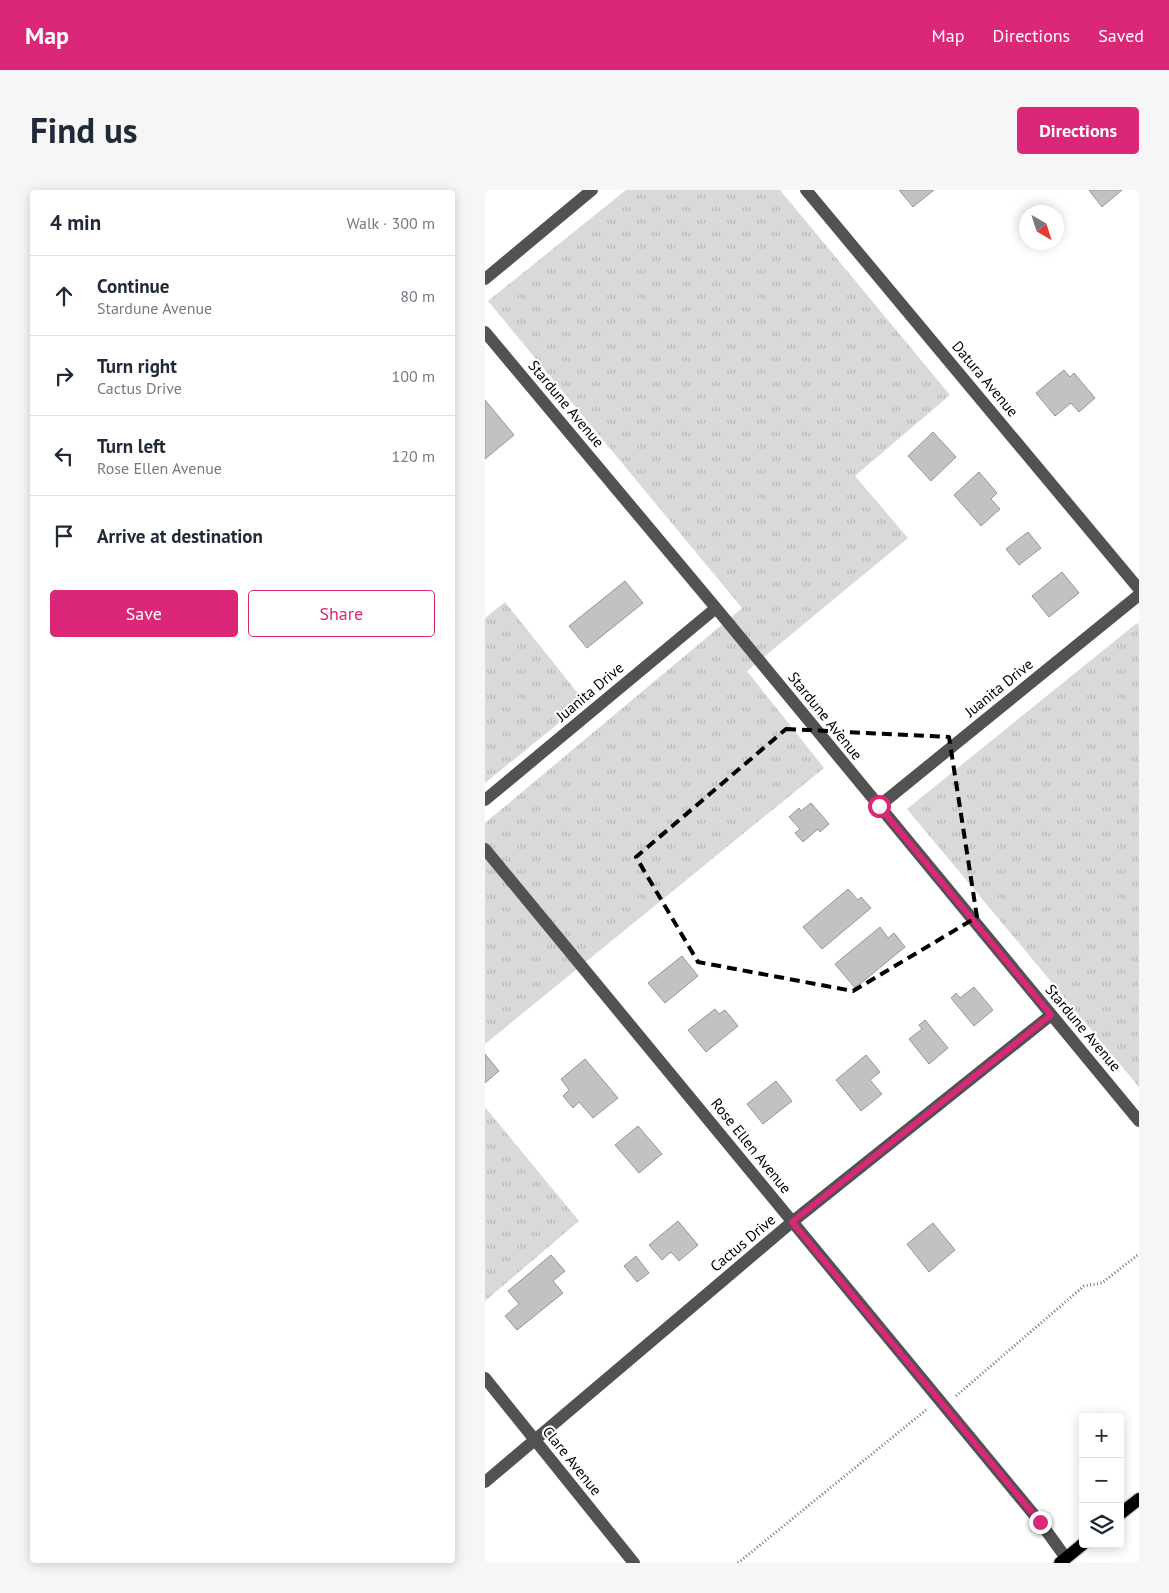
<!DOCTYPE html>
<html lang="en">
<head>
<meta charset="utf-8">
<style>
	body { margin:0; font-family:"PT Sans",sans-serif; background:#f6f6f7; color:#1f2937 }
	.controls { position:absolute; right:15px; bottom:15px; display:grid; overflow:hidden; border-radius:5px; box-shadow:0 2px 12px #0003 }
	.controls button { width:45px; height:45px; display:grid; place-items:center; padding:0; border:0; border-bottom:1px solid #e0e1e3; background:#fff; color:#1f2937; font:25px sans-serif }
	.compass { position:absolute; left:534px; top:15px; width:45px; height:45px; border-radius:50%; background:#fff; box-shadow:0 2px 12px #0003; rotate:141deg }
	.stop { position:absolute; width:15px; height:15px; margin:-11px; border:4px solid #db2777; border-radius:50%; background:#fff }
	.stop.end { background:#db2777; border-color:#fff; box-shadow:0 1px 5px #0008 }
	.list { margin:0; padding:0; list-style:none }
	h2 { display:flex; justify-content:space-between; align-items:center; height:65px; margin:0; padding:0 20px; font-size:21px }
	h2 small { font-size:16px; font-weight:400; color:#747a83 }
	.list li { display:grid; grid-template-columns:32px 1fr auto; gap:15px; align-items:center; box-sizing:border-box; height:80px; padding:0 20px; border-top:1px solid #e0e1e3 }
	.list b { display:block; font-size:19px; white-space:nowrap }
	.list p { margin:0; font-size:16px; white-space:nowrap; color:#747a83 }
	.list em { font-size:16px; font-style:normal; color:#747a83 }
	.actions { display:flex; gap:10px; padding:15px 20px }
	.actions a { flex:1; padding:11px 0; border:1px solid #db2777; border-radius:5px; text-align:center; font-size:18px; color:#db2777 }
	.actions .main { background:#db2777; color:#fff }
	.icon { flex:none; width:28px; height:28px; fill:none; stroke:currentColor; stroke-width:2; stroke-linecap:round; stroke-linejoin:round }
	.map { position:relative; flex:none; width:654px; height:1373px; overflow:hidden; border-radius:5px }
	header { display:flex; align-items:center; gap:30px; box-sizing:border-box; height:70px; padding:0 25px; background:#db2777; color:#fff }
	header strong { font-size:24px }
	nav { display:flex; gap:28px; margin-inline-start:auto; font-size:18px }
	.intro { display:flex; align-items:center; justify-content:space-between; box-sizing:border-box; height:120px; padding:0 30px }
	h1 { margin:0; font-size:35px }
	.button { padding:12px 22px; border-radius:5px; background:#db2777; color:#fff; font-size:18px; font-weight:700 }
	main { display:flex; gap:30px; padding:0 30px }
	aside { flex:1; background:#fff; border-radius:5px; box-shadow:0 2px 12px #0003 }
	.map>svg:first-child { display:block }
	.grass { fill:url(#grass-tufts) }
	.building { fill:#c2c2c2; stroke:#969696 }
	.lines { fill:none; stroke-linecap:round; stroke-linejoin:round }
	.major-casing { stroke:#dbdbdb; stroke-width:15 }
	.path { stroke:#747474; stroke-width:3; stroke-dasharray:1 2.5; stroke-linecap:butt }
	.minor { stroke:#525252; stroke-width:12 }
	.major { stroke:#000; stroke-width:12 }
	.route { stroke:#db2777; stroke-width:6 }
	.marked { fill:none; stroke:#000; stroke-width:4; stroke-dasharray:10 6; stroke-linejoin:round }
	.labels { text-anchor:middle; stroke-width:4; stroke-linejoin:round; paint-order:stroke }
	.street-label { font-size:15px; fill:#000; stroke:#fff }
</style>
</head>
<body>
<header>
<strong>Map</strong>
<nav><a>Map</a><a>Directions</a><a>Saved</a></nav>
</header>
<div class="intro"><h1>Find us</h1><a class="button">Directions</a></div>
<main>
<aside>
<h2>4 min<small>Walk · 300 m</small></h2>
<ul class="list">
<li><svg class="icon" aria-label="ahead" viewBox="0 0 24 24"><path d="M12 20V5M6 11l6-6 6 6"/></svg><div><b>Continue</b><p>Stardune Avenue</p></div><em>80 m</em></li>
<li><svg class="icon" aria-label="right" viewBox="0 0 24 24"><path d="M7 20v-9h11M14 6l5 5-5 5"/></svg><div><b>Turn right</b><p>Cactus Drive</p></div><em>100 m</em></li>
<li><svg class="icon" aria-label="left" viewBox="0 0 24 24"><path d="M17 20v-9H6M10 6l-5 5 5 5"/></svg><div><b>Turn left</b><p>Rose Ellen Avenue</p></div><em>120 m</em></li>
<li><svg class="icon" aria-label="arrive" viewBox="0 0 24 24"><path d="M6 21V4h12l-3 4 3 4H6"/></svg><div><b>Arrive at destination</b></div></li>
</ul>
<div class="actions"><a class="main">Save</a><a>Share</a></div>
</aside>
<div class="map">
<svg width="654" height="1373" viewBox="0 0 654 1373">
	<defs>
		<pattern id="grass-tufts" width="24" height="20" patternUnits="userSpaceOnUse" patternTransform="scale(1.25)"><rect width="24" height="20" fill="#d9d9d9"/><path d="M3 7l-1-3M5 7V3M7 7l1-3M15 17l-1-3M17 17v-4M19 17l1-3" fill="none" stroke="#b8b8b8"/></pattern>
	</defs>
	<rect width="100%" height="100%" fill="#fff"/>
	<path class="grass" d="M141,0H295L465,205L370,286L423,348L262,481L339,578L0,854V633L257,418L3,111Z
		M20,412L100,512L0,593V428Z
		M652,433L654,435V897L422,619Z
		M0,917L94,1031L0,1111Z"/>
	<path class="building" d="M414,0H449L428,17Z
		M604,0H637L617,17Z
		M579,180L585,187L589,183L610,208L594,222L586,213L570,226L551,203Z
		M0,210L29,245L0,269Z
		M448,242L471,267L446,291L423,266Z
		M494,282L512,303L506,309L515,319L496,336L469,305Z
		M543,342L556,358L534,375L521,359Z
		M577,382L594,403L564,427L547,406Z
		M140,391L158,413L102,458L84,436Z
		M326,613L344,634L335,642L333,639L318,652L310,643L315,639L304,627L314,618L316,621Z
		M363,699L373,710L376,707L386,718L337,759L318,737Z
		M395,737L403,748L409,743L420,757L370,798L350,774Z
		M197,766L213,786L180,813L163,793Z
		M489,797L508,820L489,836L466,808L471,803L475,808Z
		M230,819L234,824L240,820L253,836L221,862L203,840Z
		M440,830L463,858L444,874L424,849L437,839L434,835Z
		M0,864L14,881L0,893Z
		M381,865L395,882L385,890L397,904L376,921L351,890Z
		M100,869L133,908L108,928L94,912L88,918L78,906L84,900L76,889Z
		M291,891L307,911L278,934L262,914Z
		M153,936L177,964L154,983L130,955Z
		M193,1031L213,1055L194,1071L186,1062L177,1070L164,1055Z
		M448,1033L470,1060L444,1082L422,1054Z
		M66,1065L80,1081L68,1091L78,1103L32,1140L20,1126L34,1114L23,1101Z
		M151,1066L164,1083L152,1092L139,1076Z"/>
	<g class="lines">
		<defs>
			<path id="major" d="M635,1324L654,1309
				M575,1373L598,1354"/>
		</defs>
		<use href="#major" class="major-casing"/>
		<path class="path" d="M471,1206L599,1096L617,1093L654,1064
			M253,1373L441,1220"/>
		<path class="minor" d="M321,0L654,399
			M0,89L107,0
			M0,142L231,418L654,931
			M0,610L231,418
			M394,616L654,405
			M0,659L555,1332L581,1368
			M0,1188L149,1373
			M0,1292L307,1032L566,825"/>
		<use href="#major" class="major"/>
	</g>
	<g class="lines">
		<path class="route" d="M394,616L566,825L307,1032L555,1332"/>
	</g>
	<path class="marked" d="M301,539L464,547L492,727L368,801L213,772L151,667Z"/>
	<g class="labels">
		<g class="street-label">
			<text transform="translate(500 189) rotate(50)" y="5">Datura Avenue</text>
			<text transform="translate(81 214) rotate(50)" y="5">Stardune Avenue</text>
			<text transform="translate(514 498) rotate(-39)" y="5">Juanita Drive</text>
			<text transform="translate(105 502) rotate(-40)" y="5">Juanita Drive</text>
			<text transform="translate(340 526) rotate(51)" y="5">Stardune Avenue</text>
			<text transform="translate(598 838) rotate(50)" y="5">Stardune Avenue</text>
			<text transform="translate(266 956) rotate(51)" y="5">Rose Ellen Avenue</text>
			<text transform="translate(258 1053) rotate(-40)" y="5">Cactus Drive</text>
			<text transform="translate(87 1271) rotate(51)" y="5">Clare Avenue</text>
		</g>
	</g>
</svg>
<div class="controls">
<button>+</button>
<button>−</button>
<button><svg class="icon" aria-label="layers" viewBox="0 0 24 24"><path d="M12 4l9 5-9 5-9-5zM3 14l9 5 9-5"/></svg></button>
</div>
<svg class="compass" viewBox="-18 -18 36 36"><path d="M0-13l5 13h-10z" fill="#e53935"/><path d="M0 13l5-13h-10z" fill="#747a83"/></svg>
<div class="stop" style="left:394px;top:616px"></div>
<div class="stop end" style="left:555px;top:1332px"></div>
</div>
</main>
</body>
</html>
